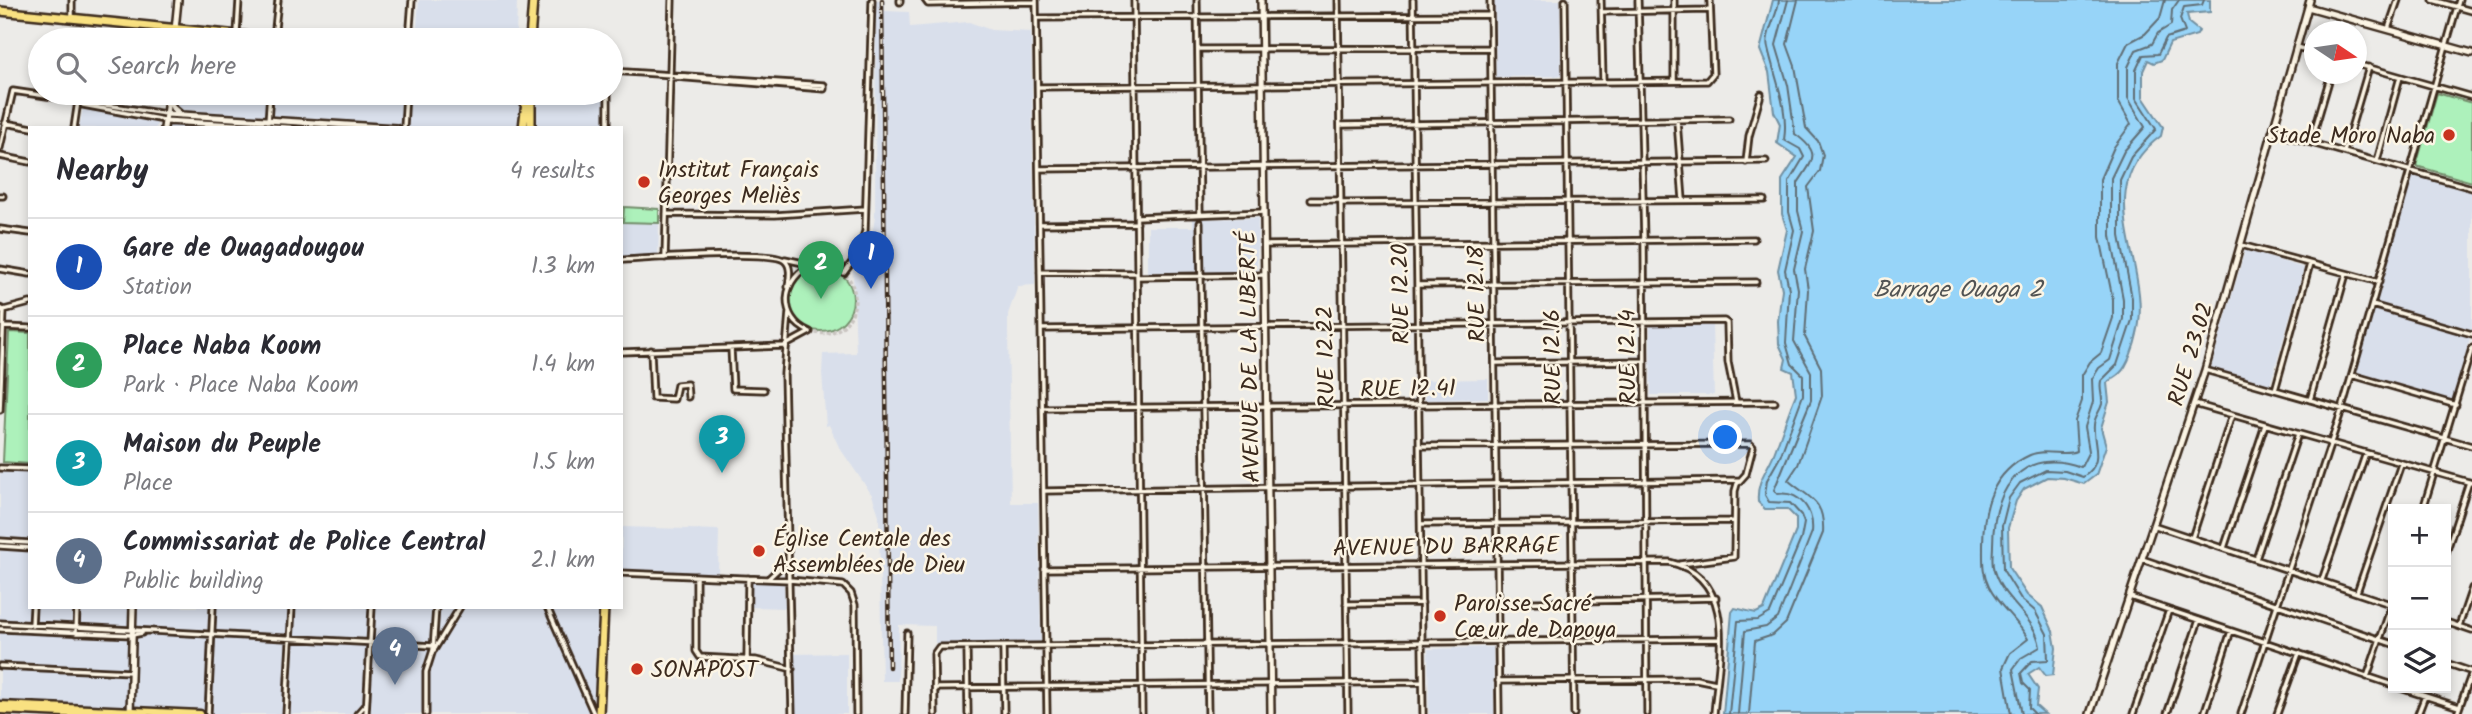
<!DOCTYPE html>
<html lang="en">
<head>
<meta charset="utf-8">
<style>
	body { margin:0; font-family:Kalam,sans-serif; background:#f7f7f7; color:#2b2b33 }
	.controls { position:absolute; right:21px; bottom:21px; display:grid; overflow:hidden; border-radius:0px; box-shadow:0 4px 10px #0003 }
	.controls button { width:63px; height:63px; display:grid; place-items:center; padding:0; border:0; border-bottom:2px solid #e1e1e2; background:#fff; color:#2b2b33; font:35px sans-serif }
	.compass { position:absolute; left:2304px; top:21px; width:63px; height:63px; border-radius:50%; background:#fff; box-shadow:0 4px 10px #0003; rotate:103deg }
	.you { position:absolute; left:1726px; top:438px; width:24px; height:24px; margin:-18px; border:5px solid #fff; border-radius:50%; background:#1a73e8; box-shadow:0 0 0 10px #1a73e833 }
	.badge { display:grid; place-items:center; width:46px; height:46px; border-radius:50%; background:#c8321e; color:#fff; font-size:23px; font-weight:700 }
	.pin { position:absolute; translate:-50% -58px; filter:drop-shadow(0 2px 4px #0008) }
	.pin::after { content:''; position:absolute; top:37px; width:24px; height:21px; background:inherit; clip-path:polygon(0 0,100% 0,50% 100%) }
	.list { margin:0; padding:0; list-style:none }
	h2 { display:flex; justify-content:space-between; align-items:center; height:91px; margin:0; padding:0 28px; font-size:30px }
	h2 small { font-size:23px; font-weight:400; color:#7c7c81 }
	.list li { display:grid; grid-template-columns:46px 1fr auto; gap:21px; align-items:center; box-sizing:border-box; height:98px; padding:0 28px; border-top:2px solid #e1e1e2 }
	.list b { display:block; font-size:26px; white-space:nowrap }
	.list p { margin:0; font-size:23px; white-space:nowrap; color:#7c7c81 }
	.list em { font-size:23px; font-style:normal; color:#7c7c81 }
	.icon { flex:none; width:38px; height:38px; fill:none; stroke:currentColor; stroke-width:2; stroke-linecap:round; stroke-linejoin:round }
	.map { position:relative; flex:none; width:2472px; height:714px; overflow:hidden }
	.search { position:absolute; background:#fff; box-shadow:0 4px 10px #0003; left:28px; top:28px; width:595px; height:77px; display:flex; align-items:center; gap:18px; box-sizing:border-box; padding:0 24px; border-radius:38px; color:#7c7c81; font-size:26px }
	.panel { position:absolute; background:#fff; box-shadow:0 4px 10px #0003; left:28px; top:126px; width:595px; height:483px; border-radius:0px }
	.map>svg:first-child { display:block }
	.built { fill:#d9dfeb }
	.green { fill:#adf1bb; stroke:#748e6c; stroke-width:2 }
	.water { fill:#97d4f8; stroke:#7290a1; stroke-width:2 }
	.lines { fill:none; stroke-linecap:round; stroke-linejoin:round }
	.shore { stroke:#606e75; stroke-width:2 }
	.street-tunnel { stroke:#c9c4c0; stroke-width:3.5; stroke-dasharray:3.5 2; stroke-linecap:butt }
	.street-casing { stroke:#3b2a1e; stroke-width:9 }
	.secondary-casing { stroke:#3b2a1e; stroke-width:10 }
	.primary-casing { stroke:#3b2a1e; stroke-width:11 }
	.highway-casing { stroke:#3b2a1e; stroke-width:12 }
	.street { stroke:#fcf5e5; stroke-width:3.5 }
	.secondary { stroke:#fcf5e5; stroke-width:5 }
	.primary { stroke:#f9e181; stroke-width:6 }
	.highway { stroke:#f9e181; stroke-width:7 }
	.rail-casing { stroke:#3b2a1e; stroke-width:4.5 }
	.rail { stroke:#fcf5e5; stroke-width:2; stroke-dasharray:5; stroke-linecap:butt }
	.poi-dot { fill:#c8321e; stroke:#fcf5e5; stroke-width:2.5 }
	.labels { text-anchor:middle; stroke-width:5; stroke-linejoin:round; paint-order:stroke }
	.poi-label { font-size:23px; fill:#3b2a1e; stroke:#fcf5e5; text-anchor:start }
	.street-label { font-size:23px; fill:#3b2a1e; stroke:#fcf5e5 }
	.water-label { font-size:24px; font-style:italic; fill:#525454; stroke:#fcf5e5 }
</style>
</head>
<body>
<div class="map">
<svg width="2472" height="714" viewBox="0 0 2472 714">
	<rect width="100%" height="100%" fill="#ecebe8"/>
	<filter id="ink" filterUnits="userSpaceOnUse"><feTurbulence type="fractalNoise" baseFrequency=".0143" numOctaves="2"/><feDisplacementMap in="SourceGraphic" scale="14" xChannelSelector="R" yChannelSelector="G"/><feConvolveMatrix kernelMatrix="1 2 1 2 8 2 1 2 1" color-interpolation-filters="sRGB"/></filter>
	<g filter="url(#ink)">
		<path class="built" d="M419,0H517L516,40H416Z
			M876,0H885V11L909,12L910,27L969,22L991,30L1031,32L1035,285L1018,286L1008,314V331L1011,503H1038L1041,645L935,643V626L899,625L898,681H882L879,515L872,495L839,447L829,425L826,426L822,373L823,354L856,353L853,269H860L859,258H866L867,250L870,249L875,217Z
			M1495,0H1560L1561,76L1496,77Z
			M175,29L288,40H174Z
			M169,93H608V128H164Z
			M83,108L157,123L156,128H79Z
			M2412,175L2472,192V331L2452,402L2354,373Z
			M1258,218L1257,273L1148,272V227H1193V219Z
			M623,222L659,223L658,257L622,256Z
			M2245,250L2304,268L2270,385L2211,368Z
			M1650,326H1712L1714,395H1651Z
			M1488,379V398L1425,400V380Z
			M0,468L30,469V607H604L599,714H0Z
			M622,527L719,530L718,574L621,570Z
			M751,581L784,583L785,608L750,607Z
			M1493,647L1494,714H1429L1428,649Z
			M847,653V714H794V654Z"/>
		<path class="green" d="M2437,93L2472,103V182L2416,166Z
			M624,207L659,209V223L623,222Z
			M789 299a32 32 0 1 1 64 0a32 32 0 1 1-64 0Z
			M9,332L30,333V464L3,462Z"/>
		<path class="water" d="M1773,0H2210V12L2187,14L2189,23L2199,31L2197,35L2170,43L2162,60L2154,63L2148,60L2143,71V97L2163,127L2161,136C2086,190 2154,266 2137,334C2135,344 2128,366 2120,373C2115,378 2111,378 2107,383L2109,402L2101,428L2106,446L2096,475L2084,484L2064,478L2047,477L2024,489L2016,501L2008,528L2009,568L2027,595L2042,607L2053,631L2056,648L2053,675L2046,676L2039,667L2028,674L2038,689L2036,706L2045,714H1723L1732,612L1735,608L1756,613L1764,609L1796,531V518L1787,509H1765L1758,502C1756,480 1768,470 1775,451C1782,432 1788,413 1796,394L1793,372L1784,368L1786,359L1779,344L1778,321L1782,289L1778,270L1787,230L1782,214V180L1797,157L1777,143L1780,124L1774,112L1769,72L1760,50Z"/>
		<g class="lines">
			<path class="shore" d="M1729,714L1738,621L1758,620L1770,613L1801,539L1804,523L1801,515L1790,503L1769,502L1765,495L1767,480L1780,457L1803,395V375L1792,364L1786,343L1789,289L1785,270L1794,230L1789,212V182L1804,157L1800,149L1784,140C1789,109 1775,79 1768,48C1764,35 1778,15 1779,0
				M1738,714L1745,631L1766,627L1778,618L1812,532C1814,511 1800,490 1777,494L1774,490L1811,400V372L1794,341L1798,289L1794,269L1803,231L1798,211V183C1812,161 1823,154 1795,134L1788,85L1776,45L1788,0
				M1749,714L1755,641L1773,635L1786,623L1823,533C1825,499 1808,498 1788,480L1798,465L1822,396L1821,368L1805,337L1808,290L1805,269L1814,231L1808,187L1820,171L1823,155L1818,141L1806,128L1795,66L1787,44L1798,0
				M2011,714L2003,668L2010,653L2028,639C2018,620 1999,607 1989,587C1982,573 1983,561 1983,545C1983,507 1992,472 2030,455C2045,448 2065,457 2077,451L2075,421L2082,401V375L2090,362L2101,353L2113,318V300L2100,237V179L2114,147L2131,124L2118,101V63L2128,43L2145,34L2160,18L2165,0
				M2022,714L2013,669L2021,658L2040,647C2035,615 2003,602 1994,571C1991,562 1993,554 1993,545C1993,491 2020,446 2081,467L2089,451L2085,427L2093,402L2092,379L2099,368L2110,360L2123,319V299L2111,236V178L2124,151L2145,127L2128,98V67L2136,50L2152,44L2158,33L2171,25L2172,10L2179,0
				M2035,714L2029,708L2030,690L2023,683L2021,673L2032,661L2048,660L2047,634L2035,611L2021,599L2003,570L2002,526L2009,498L2020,483L2046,470L2065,471L2083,477C2106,462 2092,445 2094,425C2094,417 2100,412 2102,404C2103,397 2099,389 2101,381L2117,365L2132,320V298L2120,236V180L2131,157L2156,129L2136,98V70L2143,55L2158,54L2166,38L2185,32L2180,19L2184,7L2202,5L2204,0"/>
			<path class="street-tunnel" d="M810,332C866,346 872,259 814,265"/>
			<defs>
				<path id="street" d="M900,0V2
					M925,0L928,4L1036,2
					M1036,0L1047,714
					M1134,0L1142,714
					M1197,0L1200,214
					M1338,0L1348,714
					M1413,0L1423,714
					M1490,0L1499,714
					M1565,0L1574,714
					M1601,0L1603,81
					M1638,0L1644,240L1647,714
					M1674,0V80
					M2433,0L2472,11
					M1602,12L1710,10
					M1037,18L1490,15
					M72,19V0
					M2388,29L2398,0
					M237,33L239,0
					M274,38L278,0
					M409,40L412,0
					M2296,47L2314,52
					M1198,49L1490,48
					M2356,64L2472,97
					M611,71L824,85
					M675,77L824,89V85
					M1038,87L1707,81L1713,74L1710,0
					M608,93V128
					M78,101L83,105L164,120
					M1677,121L1683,200
					M268,122L270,93
					M5,123L33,128
					M1342,125L1729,119
					M74,128L78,101
					M404,128L406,93
					M2272,132L2472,188
					M2311,142L2331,74
					M0,148L13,91L166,114
					M2344,152L2369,67
					M0,156L30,162
					M2377,161L2400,77
					M1746,162L1749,136L1761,94
					M1039,169L1766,161
					M0,196H3
					M1311,200H1340
					M1341,203L1764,200
					M666,214L775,215L865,209
					M1137,217L1264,212
					M1200,223L1208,714
					M1040,224L1137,223
					M0,229L30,233
					M1264,245L1754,239
					M2241,245L2379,282
					M665,258L672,0
					M785,259L812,265
					M621,260C646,259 772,249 785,261C792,267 789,279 788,287
					M0,269L30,274
					M1040,272L1136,273
					M844,273L858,254L865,231L872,0
					M1137,277L1265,275
					M1417,285L1756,282
					M2372,305L2472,334
					M0,308L4,310L0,410
					M0,311L30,303
					M789,312L784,374L792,714
					M4,327L30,328
					M1041,329L1724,321L1727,323L1728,362L1736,402
					M810,332C777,319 781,275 814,265
					M731,348L733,389L764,390
					M651,350L653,398L674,399L677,385L687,384L688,397
					M621,352L784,346L810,332
					M1495,363L1645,361
					M2205,370L2472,446
					M2352,375L2456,405
					M2275,390L2310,264
					M2310,400L2346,274
					M2194,404L2472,483
					M1043,408L1775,402
					M1420,446L1750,444L1753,447L1746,474L1737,484L1735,491L1734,557L1680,564
					M0,468L30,469
					M1044,491L1740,480
					M2423,509L2472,348
					M1421,524L1734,521
					M2153,525L2393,605
					M2192,538L2232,415
					M0,541L30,543
					M0,546L30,548
					M2224,548L2265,425
					M2446,553L2469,482
					M2142,559L2393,644
					M2256,559L2298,434
					M1044,569L1669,562C1740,578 1718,661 1714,714
					M621,573L790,580L843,585L851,593L855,605L856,714
					M696,576V651L700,657L756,660L792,669
					M769,578L786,562
					M2322,580L2366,453
					M2357,592L2401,464
					M2130,597L2393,685
					M1498,603L1716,598
					M1346,604L1422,603
					M547,607L594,714
					M2446,622L2472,631
					M0,623L434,646
					M32,626L33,607
					M2459,626L2472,588
					M0,629L132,635L142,633
					M76,633L77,607
					M1003,647L1004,714
					M967,648L968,714
					M434,650L460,607
					M747,659L748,578
					M2446,663L2472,672
					M0,666L131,672
					M2367,677L2393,601
					M1498,681L1696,679L1716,683
					M935,688L1422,682
					M2400,688L2459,707
					M208,714L213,607
					M286,714L292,607
					M357,714L366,704
					M366,714L372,607
					M426,714V672L433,650L436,607
					M905,714L907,633
					M935,714L934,654L939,647L1720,639
					M2133,714L2169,610
					M2167,714L2199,620
					M2204,714L2231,631
					M2241,714L2342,409L2459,0
					M2277,714L2299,653
					M2418,714L2425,696
					M2457,714L2472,672"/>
				<path id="secondary" d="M1261,0L1271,714
					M2308,7L2472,53
					M174,40L178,0
					M169,98L173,108L181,115
					M166,114L396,128
					M165,121L290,128
					M164,128L169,93
					M130,714L133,607
					M2090,714L2205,370L2310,0"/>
				<path id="primary" d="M0,705L200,714
					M0,710L86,714"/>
				<path id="highway" d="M0,11L288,40
					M530,40L533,0
					M531,93V128
					M523,128L527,93
					M599,714L604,607"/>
			</defs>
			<use href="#street" class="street-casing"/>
			<use href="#secondary" class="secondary-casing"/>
			<use href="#primary" class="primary-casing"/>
			<use href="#highway" class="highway-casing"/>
			<use href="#street" class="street"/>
			<use href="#secondary" class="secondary"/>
			<use href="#primary" class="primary"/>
			<use href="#highway" class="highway"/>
			<defs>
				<path id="rail" d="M882,0L889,667"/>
			</defs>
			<use href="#rail" class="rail-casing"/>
			<use href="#rail" class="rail"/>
		</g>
	</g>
	<g class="poi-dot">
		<circle cx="2449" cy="135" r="7"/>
		<circle cx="644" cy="182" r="7"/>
		<circle cx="759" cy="551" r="7"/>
		<circle cx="1440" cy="616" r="7"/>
		<circle cx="637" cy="669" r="7"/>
	</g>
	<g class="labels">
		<g class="poi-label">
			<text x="2435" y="143" text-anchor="end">Stade Moro Naba</text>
			<text x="658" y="177">Institut Français<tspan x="658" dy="26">Georges Meliès</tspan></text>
			<text x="773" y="546">Église Centale des<tspan x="773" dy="26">Assemblées de Dieu</tspan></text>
			<text x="1454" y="611">Paroisse Sacré<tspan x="1454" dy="26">Cœur de Dapoya</tspan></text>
			<text x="651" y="677">SONAPOST</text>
		</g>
		<g class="street-label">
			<text transform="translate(1400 294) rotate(-91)" y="8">RUE 12.20</text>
			<text transform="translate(1476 294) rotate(-91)" y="8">RUE 12.18</text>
			<text transform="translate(2190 354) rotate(-73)" y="8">RUE 23.02</text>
			<text transform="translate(1249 357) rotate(-91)" y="8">AVENUE DE LA LIBERTÉ</text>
			<text transform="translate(1325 357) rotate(-91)" y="8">RUE 12.22</text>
			<text transform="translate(1552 357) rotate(-91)" y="8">RUE 12.16</text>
			<text transform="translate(1627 357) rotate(-91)" y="8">RUE 12.14</text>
			<text transform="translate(1408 388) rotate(-1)" y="8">RUE 12.41</text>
			<text transform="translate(1446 546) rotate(-1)" y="8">AVENUE DU BARRAGE</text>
		</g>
		<g class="water-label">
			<text x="1958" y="297">Barrage Ouaga 2</text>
		</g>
	</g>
</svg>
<div class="controls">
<button>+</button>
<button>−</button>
<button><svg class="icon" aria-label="layers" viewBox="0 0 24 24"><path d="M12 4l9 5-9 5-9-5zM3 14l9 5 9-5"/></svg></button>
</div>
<svg class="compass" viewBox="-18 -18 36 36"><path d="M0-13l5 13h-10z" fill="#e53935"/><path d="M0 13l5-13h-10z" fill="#7c7c81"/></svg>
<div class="you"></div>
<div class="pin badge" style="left:871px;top:289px;background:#1a4fb4">1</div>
<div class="pin badge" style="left:821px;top:299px;background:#2e9e5b">2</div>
<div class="pin badge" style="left:722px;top:473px;background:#0f9aa8">3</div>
<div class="pin badge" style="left:395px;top:685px;background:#5c6f8a">4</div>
<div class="search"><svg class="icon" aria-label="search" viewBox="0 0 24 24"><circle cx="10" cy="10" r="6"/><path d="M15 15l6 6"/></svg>Search here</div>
<section class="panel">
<h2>Nearby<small>4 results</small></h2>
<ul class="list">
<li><span class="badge" style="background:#1a4fb4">1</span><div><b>Gare de Ouagadougou</b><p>Station</p></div><em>1.3 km</em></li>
<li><span class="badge" style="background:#2e9e5b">2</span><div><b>Place Naba Koom</b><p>Park · Place Naba Koom</p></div><em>1.4 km</em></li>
<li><span class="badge" style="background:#0f9aa8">3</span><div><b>Maison du Peuple</b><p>Place</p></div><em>1.5 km</em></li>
<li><span class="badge" style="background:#5c6f8a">4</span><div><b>Commissariat de Police Central</b><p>Public building</p></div><em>2.1 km</em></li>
</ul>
</section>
</div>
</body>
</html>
